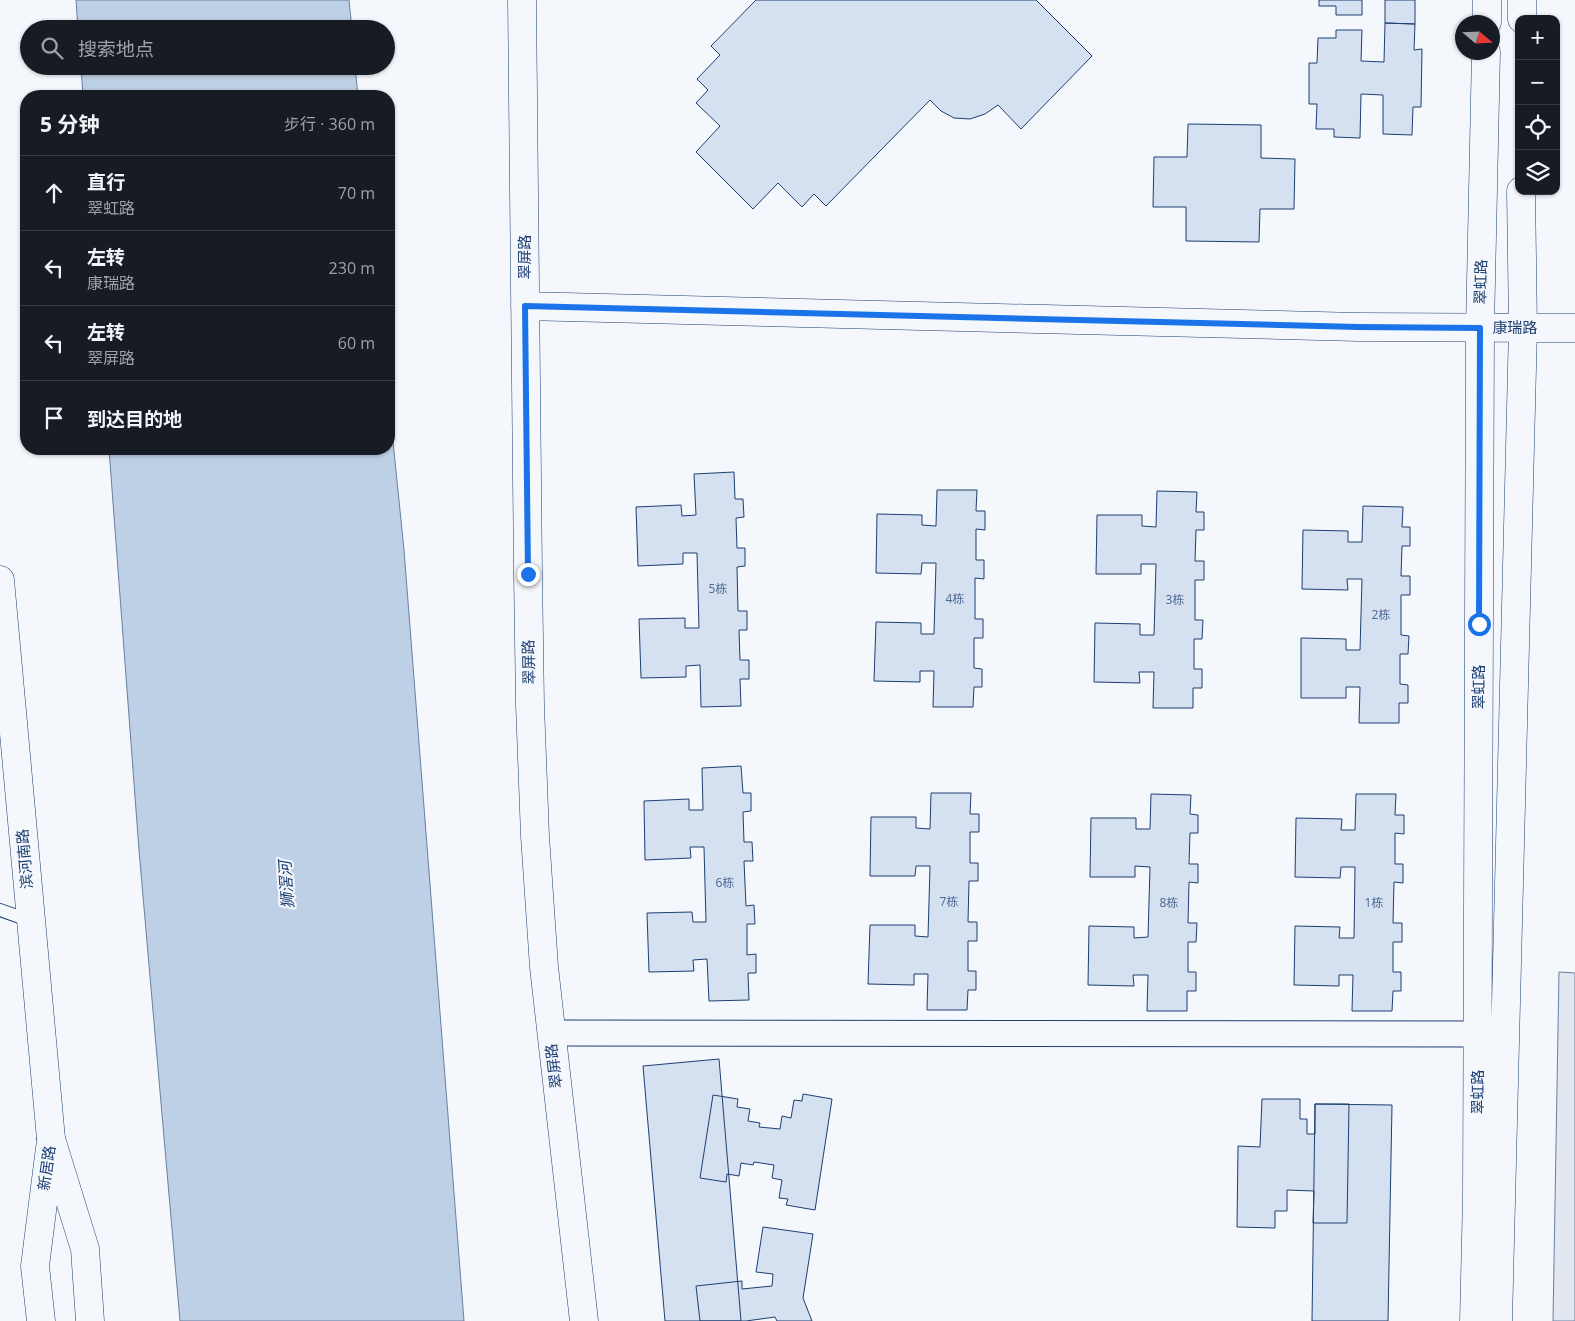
<!DOCTYPE html>
<html lang="zh">
<head>
<meta charset="utf-8">
<style>
	body { margin:0; font-family:"Open Sans","Noto Sans SC",sans-serif; background:#20242c; color:#f1f3f6 }
	.controls { position:absolute; right:15px; top:15px; display:grid; overflow:hidden; border-radius:10px; box-shadow:0 1px 4px #0004 }
	.controls button { width:45px; height:45px; display:grid; place-items:center; padding:0; border:0; border-bottom:1px solid #363941; background:#171b24; color:#f1f3f6; font:25px sans-serif }
	.compass { position:absolute; left:1455px; top:15px; width:45px; height:45px; border-radius:50%; background:#171b24; box-shadow:0 1px 4px #0004; rotate:109deg }
	.stop { position:absolute; width:15px; height:15px; margin:-11px; border:4px solid #1a73e8; border-radius:50%; background:#fff }
	.stop.end { background:#1a73e8; border-color:#fff; box-shadow:0 1px 5px #0008 }
	.list { margin:0; padding:0; list-style:none }
	h2 { display:flex; justify-content:space-between; align-items:center; height:65px; margin:0; padding:0 20px; font-size:21px }
	h2 small { font-size:16px; font-weight:400; color:#9ea1a6 }
	.list li { display:grid; grid-template-columns:32px 1fr auto; gap:15px; align-items:center; box-sizing:border-box; height:75px; padding:0 20px; border-top:1px solid #363941 }
	.list b { display:block; font-size:19px; white-space:nowrap }
	.list p { margin:0; font-size:16px; white-space:nowrap; color:#9ea1a6 }
	.list em { font-size:16px; font-style:normal; color:#9ea1a6 }
	.icon { flex:none; width:28px; height:28px; fill:none; stroke:currentColor; stroke-width:2; stroke-linecap:round; stroke-linejoin:round }
	.map { position:relative; flex:none; width:1575px; height:1321px; overflow:hidden }
	.search { position:absolute; background:#171b24; box-shadow:0 1px 4px #0004; left:20px; top:20px; width:375px; height:55px; display:flex; align-items:center; gap:12px; box-sizing:border-box; padding:0 18px; border-radius:28px; color:#9ea1a6; font-size:19px }
	.panel { position:absolute; background:#171b24; box-shadow:0 1px 4px #0004; left:20px; top:90px; width:375px; height:365px; border-radius:20px }
	.map>svg:first-child { display:block }
	.parking { fill:#e3e8f0; stroke:#687fa3 }
	.water { fill:#bed0e5; stroke:#687fa3 }
	.building { fill:#d5e0f0; stroke:#1d3f73 }
	.lines { fill:none; stroke-linecap:round; stroke-linejoin:round }
	.service-casing { stroke:#1d3f73; stroke-width:14 }
	.minor-casing { stroke:#1d3f73; stroke-width:27 }
	.tertiary-casing { stroke:#1d3f73; stroke-width:29 }
	.secondary-casing { stroke:#1d3f73; stroke-width:29 }
	.service { stroke:#f4f7fb; stroke-width:12 }
	.minor { stroke:#f4f7fb; stroke-width:25 }
	.tertiary { stroke:#f4f7fb; stroke-width:28 }
	.secondary { stroke:#f4f7fb; stroke-width:28 }
	.route { stroke:#1a73e8; stroke-width:6 }
	.labels { text-anchor:middle; stroke-width:4; stroke-linejoin:round; paint-order:stroke }
	.number-label { font-size:12px; fill:#4b6792 }
	.street-label { font-size:15px; fill:#1d3f73; stroke:#f4f7fb }
	.water-label { font-size:16px; font-style:italic; fill:#1d3f73; stroke:#f4f7fb }
</style>
</head>
<body>
<div class="map">
<svg width="1575" height="1321" viewBox="0 0 1575 1321">
	<rect width="100%" height="100%" fill="#f4f7fb"/>
	<path class="parking" d="M1559,972L1575,973V1321H1553Z"/>
	<path class="water" d="M76,0H349L352,29H78Z
		M81,66H355L358,96H83Z
		M389,402L404,550L464,1321H180L139,850L109,449H389Z"/>
	<path class="building" d="M756,0H1036L1092,56L1021,129L998,105L985,114L970,119L954,118L941,111L930,100L826,206L814,194L802,207L778,183L753,209L696,152L720,126L696,103L708,90L697,79L720,55L711,46Z
		M1319,0H1362V15H1336V6H1319Z
		M1385,0H1415V24L1385,23Z
		M1385,23L1415,24L1414,50L1422,49L1421,107H1413L1412,135L1383,134V95L1361,94L1360,138L1334,137V129H1316L1317,104H1309V63H1317L1318,38H1336V30H1362L1361,61L1384,62Z
		M1188,124L1261,125V158L1295,159L1294,209H1260L1259,242L1186,241V207H1153L1154,157H1187Z
		M734,472L735,499H743L744,517L736,518L737,548H745V566L737,567L738,611H747V630H739L740,660H749V679H740L741,706L701,707L700,665L686,666V677L641,678L639,619L685,618V628H699L697,553H683V564L638,566L636,507L681,505L682,516L696,515L694,474Z
		M937,490H977L976,511H985V530L976,529V560H984V579L975,578V619H983V638H974V668L982,669V687H974L973,707H933L934,671H920V682L874,681L876,622L921,623V634H934L936,563H922L921,574L876,573L877,514L922,515V525L936,526Z
		M1157,491L1197,492L1196,512H1204V530H1196L1195,561H1204V580H1195V620H1203L1202,639H1194V669H1202V688H1193V708H1153L1154,672H1139L1140,683L1094,682L1095,623L1140,624V635H1154L1156,564H1141V574H1096L1097,515H1142V526L1156,527Z
		M1363,506L1403,507L1402,527H1410V546H1402L1401,576H1410V595H1401V635L1409,636L1408,654H1400V684L1408,685V703H1399V723H1359L1360,687H1346V698H1301V638L1346,639V650H1360L1362,579H1347L1348,590L1302,589L1303,530L1348,531V542H1362Z
		M741,766L743,793H751V811L743,812L744,842H752L753,861H744L746,906L754,905L755,924H747V955L756,954V973H748L749,1000L709,1001L707,959L693,960L694,971L649,972L647,913L692,912L693,922H706L704,847H690L691,858L645,860L644,801L689,799V810H703L702,768Z
		M931,793H971L970,814H979V832H970V863H978V881H969L968,922H977V941H968V971H976V990H968L967,1010H927L928,974H914V985L868,984L870,925H915V936L928,937L930,866H916L915,876H870L871,817H916V828L930,829Z
		M1151,794L1191,795L1190,814L1198,815V833H1190L1189,864H1198V883L1189,882L1188,923H1197L1196,942H1188V972H1196V991H1187V1011H1147L1148,975H1133L1134,986L1088,985L1089,926L1134,927V938L1148,937L1150,867L1135,866V877H1090L1091,818H1136V829H1150Z
		M1356,794H1396L1395,815H1404V834L1395,833V864H1403V883L1394,882L1393,923H1402V942H1393V972H1401V991H1393L1392,1011H1352L1353,975H1339V986L1294,985L1295,926L1340,927L1339,938H1354L1355,867H1341L1340,878L1295,877L1296,818L1342,819L1341,830H1355Z
		M719,1059L741,1321H665L643,1066Z
		M803,1094L832,1099L815,1210L786,1205L788,1199L779,1198L782,1180L772,1178L774,1165L754,1162L753,1165L741,1163L739,1176L727,1174L726,1182L700,1178L713,1095L738,1099L737,1107L750,1109L748,1121L760,1123L759,1127L780,1129L782,1116L791,1118L794,1100L802,1101Z
		M1262,1099H1300V1119H1307V1134H1315V1104H1349L1347,1223H1313L1314,1191L1287,1190V1211H1275V1228L1237,1227L1238,1146L1260,1147Z
		M1315,1104L1392,1105L1388,1321H1312Z
		M763,1227L813,1234L803,1298L812,1321H777L775,1317L746,1321H700L696,1286L742,1281V1289L772,1286L773,1274L756,1272Z"/>
	<g class="lines">
		<defs>
			<path id="service" d="M0,910L31,921"/>
			<path id="minor" d="M551,1033L1478,1034"/>
			<path id="tertiary" d="M522,0L528,574L530,705L535,836L544,967L584,1321
				M1522,19V0
				M1487,22V0
				M525,306L1358,327L1575,328
				M0,580L51,1139
				M1474,1321L1477,1196L1480,328L1486,52
				M1498,1321L1523,328L1521,191"/>
			<path id="secondary" d="M51,1139L85,1249L90,1321
				M41,1321L35,1266L50,1148"/>
		</defs>
		<use href="#service" class="service-casing"/>
		<use href="#minor" class="minor-casing"/>
		<use href="#tertiary" class="tertiary-casing"/>
		<use href="#secondary" class="secondary-casing"/>
		<use href="#service" class="service"/>
		<use href="#minor" class="minor"/>
		<use href="#tertiary" class="tertiary"/>
		<use href="#secondary" class="secondary"/>
	</g>
	<g class="lines">
		<path class="route" d="M528,574L525,306L1358,327L1480,328L1479,624"/>
	</g>
	<g class="labels">
		<g class="number-label">
			<text x="718" y="593">5栋</text>
			<text x="955" y="603">4栋</text>
			<text x="1175" y="604">3栋</text>
			<text x="1381" y="619">2栋</text>
			<text x="725" y="887">6栋</text>
			<text x="949" y="906">7栋</text>
			<text x="1169" y="907">8栋</text>
			<text x="1374" y="907">1栋</text>
		</g>
		<g class="street-label">
			<text transform="translate(525 257) rotate(-90)" y="5">翠屏路</text>
			<text transform="translate(1481 282) rotate(-89)" y="5">翠虹路</text>
			<text x="1515" y="333">康瑞路</text>
			<text transform="translate(529 662) rotate(-91)" y="5">翠屏路</text>
			<text transform="translate(1479 687) rotate(-90)" y="5">翠虹路</text>
			<text transform="translate(25 859) rotate(-95)" y="5">滨河南路</text>
			<text transform="translate(554 1066) rotate(-97)" y="5">翠屏路</text>
			<text transform="translate(1478 1092) rotate(-90)" y="5">翠虹路</text>
			<text transform="translate(47 1168) rotate(-82)" y="5">新居路</text>
		</g>
		<g class="water-label">
			<text transform="translate(286 885) rotate(-94)" y="6">狮滘河</text>
		</g>
	</g>
</svg>
<div class="controls">
<button>+</button>
<button>−</button>
<button><svg class="icon" aria-label="locate" viewBox="0 0 24 24"><circle cx="12" cy="12" r="6"/><path d="M12 2v4M12 18v4M2 12h4M18 12h4"/></svg></button>
<button><svg class="icon" aria-label="layers" viewBox="0 0 24 24"><path d="M12 4l9 5-9 5-9-5zM3 14l9 5 9-5"/></svg></button>
</div>
<svg class="compass" viewBox="-18 -18 36 36"><path d="M0-13l5 13h-10z" fill="#e53935"/><path d="M0 13l5-13h-10z" fill="#9ea1a6"/></svg>
<div class="stop" style="left:1479px;top:624px"></div>
<div class="stop end" style="left:528px;top:574px"></div>
<div class="search"><svg class="icon" aria-label="search" viewBox="0 0 24 24"><circle cx="10" cy="10" r="6"/><path d="M15 15l6 6"/></svg>搜索地点</div>
<section class="panel">
<h2>5 分钟<small>步行 · 360 m</small></h2>
<ul class="list">
<li><svg class="icon" aria-label="ahead" viewBox="0 0 24 24"><path d="M12 20V5M6 11l6-6 6 6"/></svg><div><b>直行</b><p>翠虹路</p></div><em>70 m</em></li>
<li><svg class="icon" aria-label="left" viewBox="0 0 24 24"><path d="M17 20v-9H6M10 6l-5 5 5 5"/></svg><div><b>左转</b><p>康瑞路</p></div><em>230 m</em></li>
<li><svg class="icon" aria-label="left" viewBox="0 0 24 24"><path d="M17 20v-9H6M10 6l-5 5 5 5"/></svg><div><b>左转</b><p>翠屏路</p></div><em>60 m</em></li>
<li><svg class="icon" aria-label="arrive" viewBox="0 0 24 24"><path d="M6 21V4h12l-3 4 3 4H6"/></svg><div><b>到达目的地</b></div></li>
</ul>
</section>
</div>
</body>
</html>
